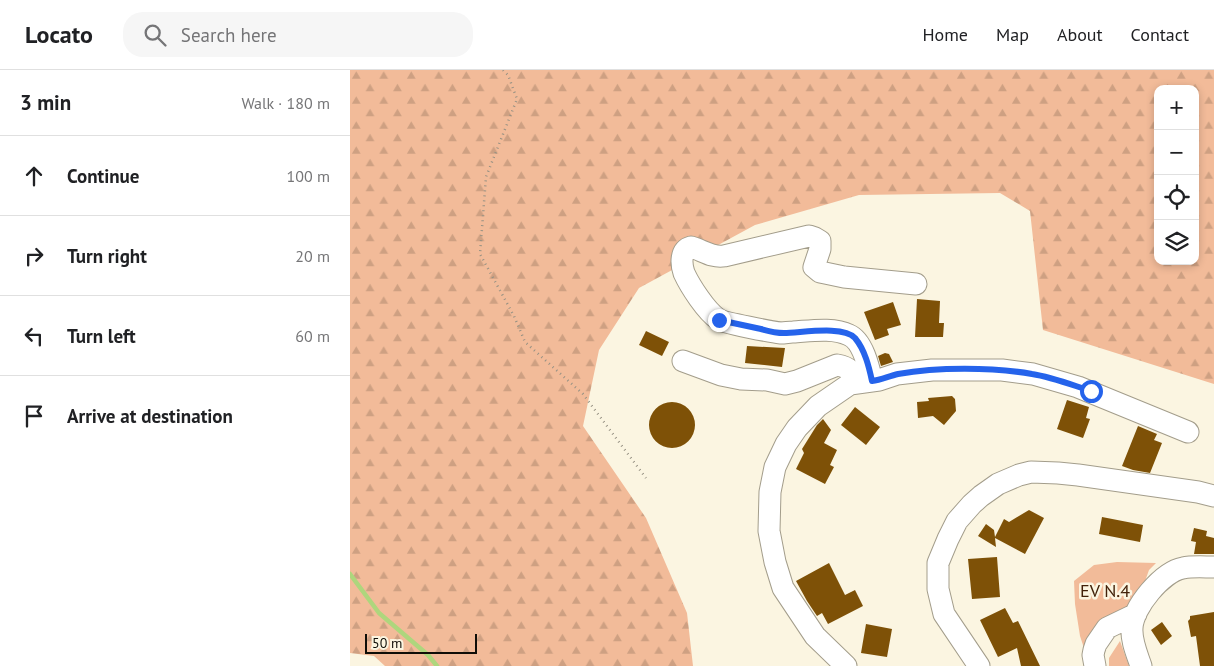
<!DOCTYPE html>
<html lang="en">
<head>
<meta charset="utf-8">
<style>
	body { margin:0; font-family:"PT Sans",sans-serif; background:#f6f6f6; color:#202124 }
	.controls { position:absolute; right:15px; top:15px; display:grid; overflow:hidden; border-radius:10px; box-shadow:0 2px 8px #0003 }
	.controls button { width:45px; height:45px; display:grid; place-items:center; padding:0; border:0; border-bottom:1px solid #e0e0e0; background:#fff; color:#202124; font:25px sans-serif }
	.scale { position:absolute; left:15px; bottom:12px; width:112px; box-sizing:border-box; padding-left:5px; border:2px solid #0f0d07; border-top:0; font-size:14px; line-height:18px; white-space:nowrap; color:#0f0d07; -webkit-text-stroke:4px #fbf5e1; paint-order:stroke }
	.stop { position:absolute; width:15px; height:15px; margin:-11px; border:4px solid #2563eb; border-radius:50%; background:#fff }
	.stop.end { background:#2563eb; border-color:#fff; box-shadow:0 1px 5px #0008 }
	.list { margin:0; padding:0; list-style:none }
	h2 { display:flex; justify-content:space-between; align-items:center; height:65px; margin:0; padding:0 20px; font-size:21px }
	h2 small { font-size:16px; font-weight:400; color:#757577 }
	.list li { display:grid; grid-template-columns:32px 1fr auto; gap:15px; align-items:center; box-sizing:border-box; height:80px; padding:0 20px; border-top:1px solid #e0e0e0 }
	.list b { display:block; font-size:19px; white-space:nowrap }
	.list em { font-size:16px; font-style:normal; color:#757577 }
	.icon { flex:none; width:28px; height:28px; fill:none; stroke:currentColor; stroke-width:2; stroke-linecap:round; stroke-linejoin:round }
	.map { position:relative; flex:none; width:864px; height:596px; overflow:hidden }
	header { display:flex; align-items:center; gap:30px; box-sizing:border-box; height:70px; padding:0 25px; background:#fff; border-bottom:1px solid #e0e0e0 }
	header strong { font-size:24px }
	nav { display:flex; gap:28px; margin-inline-start:auto; font-size:18px }
	.search { width:350px; height:45px; background:#f6f6f6; display:flex; align-items:center; gap:12px; box-sizing:border-box; padding:0 18px; border-radius:20px; color:#757577; font-size:19px }
	main { display:flex }
	aside { flex:1; background:#fff }
	.map>svg:first-child { display:block }
	.forest { fill:url(#forest-firs); fill-rule:evenodd }
	.park { fill:#f2bb99 }
	.lines { fill:none; stroke-linecap:round; stroke-linejoin:round }
	.stream { stroke:#aed67d; stroke-width:4.5 }
	.building { fill:#7e5107 }
	.minor-casing { stroke:#a39d8b; stroke-width:23 }
	.path { stroke:#969183; stroke-width:2.5; stroke-dasharray:1 4; stroke-linecap:butt }
	.minor { stroke:#fff; stroke-width:21 }
	.route { stroke:#2563eb; stroke-width:6 }
	.labels { text-anchor:middle; stroke-width:5; stroke-linejoin:round; paint-order:stroke }
	.park-label { font-size:18px; fill:#422109; stroke:#fbf5e1 }
</style>
</head>
<body>
<header>
<strong>Locato</strong>
<div class="search"><svg class="icon" aria-label="search" viewBox="0 0 24 24"><circle cx="10" cy="10" r="6"/><path d="M15 15l6 6"/></svg>Search here</div>
<nav><a>Home</a><a>Map</a><a>About</a><a>Contact</a></nav>
</header>
<main>
<aside>
<h2>3 min<small>Walk · 180 m</small></h2>
<ul class="list">
<li><svg class="icon" aria-label="ahead" viewBox="0 0 24 24"><path d="M12 20V5M6 11l6-6 6 6"/></svg><div><b>Continue</b></div><em>100 m</em></li>
<li><svg class="icon" aria-label="right" viewBox="0 0 24 24"><path d="M7 20v-9h11M14 6l5 5-5 5"/></svg><div><b>Turn right</b></div><em>20 m</em></li>
<li><svg class="icon" aria-label="left" viewBox="0 0 24 24"><path d="M17 20v-9H6M10 6l-5 5 5 5"/></svg><div><b>Turn left</b></div><em>60 m</em></li>
<li><svg class="icon" aria-label="arrive" viewBox="0 0 24 24"><path d="M6 21V4h12l-3 4 3 4H6"/></svg><div><b>Arrive at destination</b></div></li>
</ul>
</aside>
<div class="map">
<svg width="864" height="596" viewBox="0 0 864 596">
	<defs>
		<pattern id="forest-firs" width="22" height="20" patternUnits="userSpaceOnUse" patternTransform="scale(1.25)"><rect width="22" height="20" fill="#f2bb99"/><path d="M5 1l3.5 6h-7zM16 11l3.5 6h-7z" fill="#cea082"/></pattern>
	</defs>
	<rect width="100%" height="100%" fill="#fbf5e1"/>
	<path class="forest" d="M0,0H864V314L693,260L680,141L650,123L509,125L405,155L289,218L249,280L233,356L296,448L337,543L343,596H35L24,586L0,583ZM808,19H845V191H808Z"/>
	<path class="park" d="M767,492L806,493L799,500L787,534L740,596L730,566L725,534L724,511L744,495Z
		M770,571L779,596H759V588Z"/>
	<g class="lines">
		<path class="stream" d="M0,504L29,543L78,585L87,596"/>
	</g>
	<path class="building" d="M567,229L590,231L589,253H594L593,267H565Z
		M543,232L551,255L537,259L539,265L525,270L514,242Z
		M296,261L319,272L312,286L289,275Z
		M397,276L435,278L432,297L395,293Z
		M535,283L539,284L543,292L531,296L528,286Z
		M602,326L605,329L606,341L594,355L583,346L568,348L567,332L579,331L578,328Z
		M717,330L739,337L736,348L740,349L733,368L707,359Z
		M299 355a23 23 0 1 1 46 0a23 23 0 1 1-46 0Z
		M505,337L530,357L516,375L491,355Z
		M473,349L481,360L474,373L487,380L480,395L484,397L475,414L446,399L454,383L452,379L467,355Z
		M788,356L807,364L804,370L812,373L800,403L783,400L772,396Z
		M679,440L694,448L675,484L645,468L646,477L628,466L636,454L644,460L645,467L654,449L659,452Z
		M752,447L793,455L790,472L749,464Z
		M844,458L857,461L856,466L864,468V484H844L846,472L841,471Z
		M647,487L650,527L622,529L618,489Z
		M479,493L495,525L505,520L513,536L478,554L472,543L467,546L457,531L446,511Z
		M655,538L663,553L668,551L690,596H671L667,578L648,587L630,550Z
		M864,542V596H850L846,566L841,567L838,551L840,549V546Z
		M812,552L822,566L811,575L801,560Z
		M516,554L542,559L537,587L511,583Z"/>
	<g class="lines">
		<defs>
			<path id="minor" d="M333,291L371,305L391,309L417,310L435,314L447,311L487,295C500,297 502,302 507,313
				M522,311C519,298 513,271 499,265C483,257 460,261 443,262C439,262 435,263 431,263C423,262 373,253 368,249C356,241 340,216 334,203C331,194 330,180 341,177C352,180 362,188 374,186L459,166L465,168L470,171V179L464,197L470,202L475,203L494,207L566,214
				M496,596L465,566L433,518L425,492L419,461L420,422L425,397L436,374L447,358L468,336L500,314L529,310L547,304L582,300H652L683,304L728,317L838,362
				M629,596L594,544L588,519V493L598,469L607,451L622,434L631,426L648,414L669,405L681,402L708,403L728,405L848,422L864,426
				M745,596L743,585L744,580L746,574L757,558L786,544
				M791,596C787,584 781,571 782,558C783,537 812,502 833,498C842,496 854,497 864,497"/>
		</defs>
		<use href="#minor" class="minor-casing"/>
		<path class="path" d="M153,0L158,5L167,29L136,107L130,184L164,246L175,272L233,324L296,408"/>
		<use href="#minor" class="minor"/>
	</g>
	<g class="lines">
		<path class="route" d="M369,250C383,253 397,256 411,259C418,261 426,263 434,263C451,263 493,255 505,268C515,280 519,297 522,311C531,310 539,306 548,304C587,297 642,297 682,304C702,307 722,315 741,321"/>
	</g>
	<g class="labels">
		<g class="park-label">
			<text x="755" y="527">EV N.4</text>
		</g>
	</g>
</svg>
<div class="controls">
<button>+</button>
<button>−</button>
<button><svg class="icon" aria-label="locate" viewBox="0 0 24 24"><circle cx="12" cy="12" r="6"/><path d="M12 2v4M12 18v4M2 12h4M18 12h4"/></svg></button>
<button><svg class="icon" aria-label="layers" viewBox="0 0 24 24"><path d="M12 4l9 5-9 5-9-5zM3 14l9 5 9-5"/></svg></button>
</div>
<div class="scale">50 m</div>
<div class="stop" style="left:741px;top:321px"></div>
<div class="stop end" style="left:369px;top:250px"></div>
</div>
</main>
</body>
</html>
